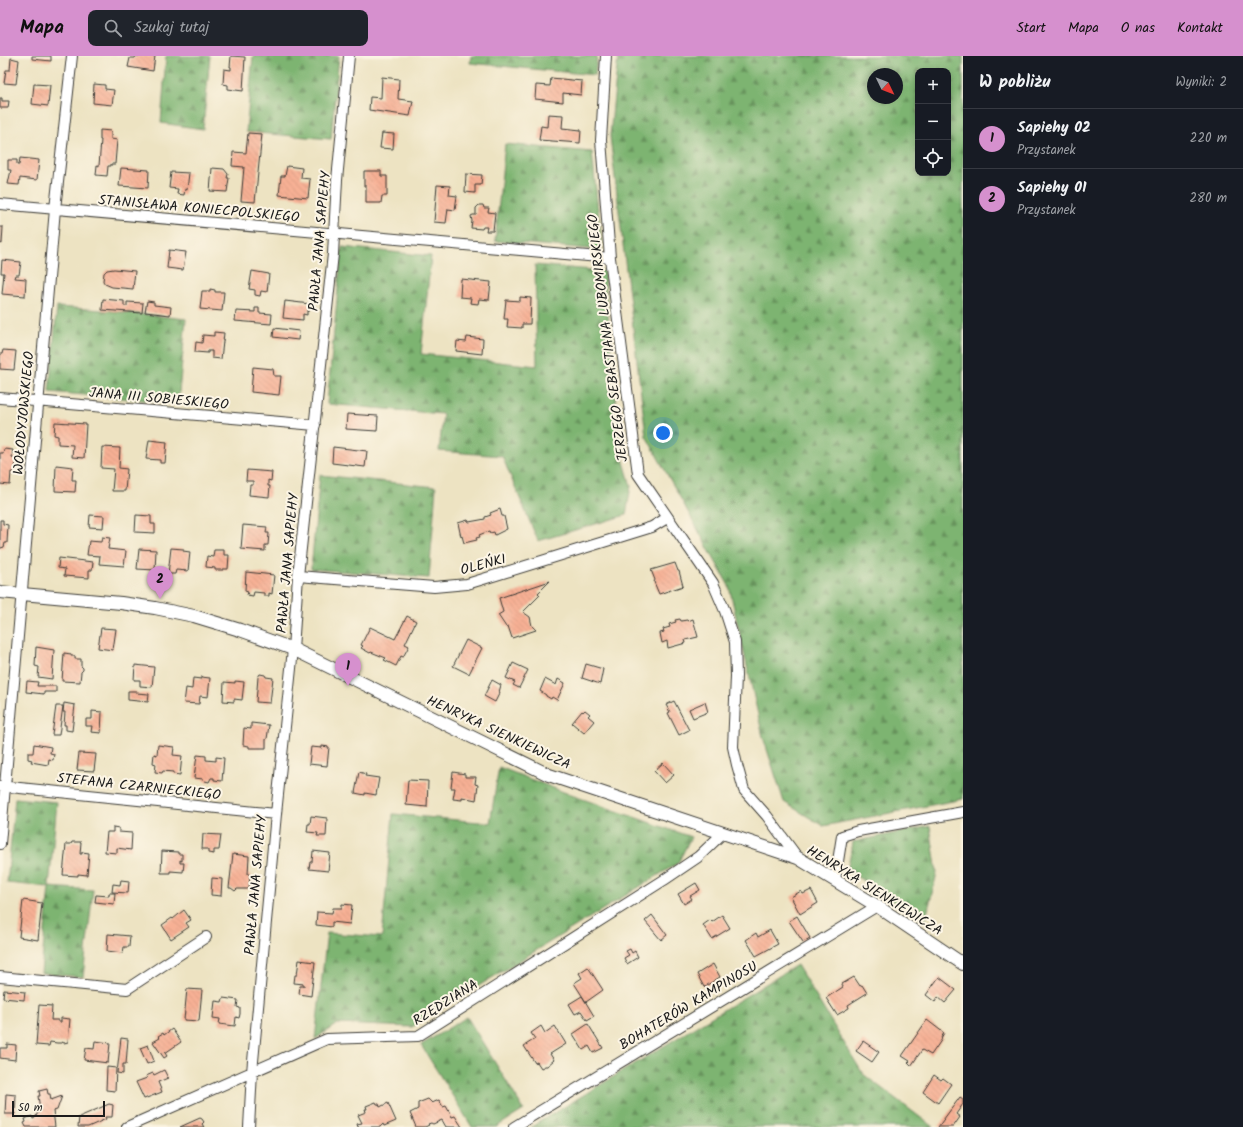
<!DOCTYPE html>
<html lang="pl">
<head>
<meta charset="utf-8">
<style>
	body { margin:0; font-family:Kalam,sans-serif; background:#20242c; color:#f1f3f6 }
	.controls { position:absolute; right:12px; top:12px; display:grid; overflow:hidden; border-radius:8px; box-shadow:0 2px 6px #0003 }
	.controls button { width:36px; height:36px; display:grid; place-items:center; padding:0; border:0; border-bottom:1px solid #363941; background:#171b24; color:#f1f3f6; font:20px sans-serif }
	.compass { position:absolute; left:867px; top:12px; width:36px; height:36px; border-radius:50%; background:#171b24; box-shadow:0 2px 6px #0003; rotate:133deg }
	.scale { position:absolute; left:12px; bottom:10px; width:93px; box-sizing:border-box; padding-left:4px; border:2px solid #1c1c1c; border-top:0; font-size:11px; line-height:14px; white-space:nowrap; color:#1c1c1c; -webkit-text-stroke:3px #fcf5e5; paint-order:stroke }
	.you { position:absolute; left:663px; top:377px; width:14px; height:14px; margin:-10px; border:3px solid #fff; border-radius:50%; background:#1a73e8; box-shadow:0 0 0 6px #1a73e833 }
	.badge { display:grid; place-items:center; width:26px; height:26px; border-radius:50%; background:#d690ce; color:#111; font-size:13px; font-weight:700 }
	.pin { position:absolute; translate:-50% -33px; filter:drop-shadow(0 1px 2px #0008) }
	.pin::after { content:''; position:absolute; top:21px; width:14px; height:12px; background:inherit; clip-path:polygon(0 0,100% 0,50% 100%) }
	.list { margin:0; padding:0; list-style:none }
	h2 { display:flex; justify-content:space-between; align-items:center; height:52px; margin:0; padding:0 16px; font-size:17px }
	h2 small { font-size:13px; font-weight:400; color:#9ea1a6 }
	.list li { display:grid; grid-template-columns:26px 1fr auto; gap:12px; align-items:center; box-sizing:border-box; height:60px; padding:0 16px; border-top:1px solid #363941 }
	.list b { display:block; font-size:15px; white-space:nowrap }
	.list p { margin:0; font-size:13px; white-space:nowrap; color:#9ea1a6 }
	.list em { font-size:13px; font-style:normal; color:#9ea1a6 }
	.icon { flex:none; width:22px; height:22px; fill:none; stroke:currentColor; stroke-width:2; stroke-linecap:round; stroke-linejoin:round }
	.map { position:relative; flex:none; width:963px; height:1071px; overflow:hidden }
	header { display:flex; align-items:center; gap:24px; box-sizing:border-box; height:56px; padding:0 20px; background:#d690ce; color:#111 }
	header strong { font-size:19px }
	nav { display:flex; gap:22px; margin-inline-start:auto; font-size:14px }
	.search { width:280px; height:36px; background:#20242c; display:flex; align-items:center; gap:10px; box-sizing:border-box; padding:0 14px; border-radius:8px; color:#9ea1a6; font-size:15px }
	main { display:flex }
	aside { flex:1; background:#171b24 }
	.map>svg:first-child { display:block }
	.forest { fill:url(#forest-firs); stroke:#4c6846; fill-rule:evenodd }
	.building { fill:url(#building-back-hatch) }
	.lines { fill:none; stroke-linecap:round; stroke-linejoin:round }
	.minor-casing { stroke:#3b3a35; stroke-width:12 }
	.tertiary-casing { stroke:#3b3a35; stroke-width:14 }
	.minor { stroke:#fff; stroke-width:10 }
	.tertiary { stroke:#fff; stroke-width:12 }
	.labels { text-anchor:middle; stroke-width:4; stroke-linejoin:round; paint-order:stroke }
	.street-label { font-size:14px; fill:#1c1c1c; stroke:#fcf5e5 }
</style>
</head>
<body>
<header>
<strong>Mapa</strong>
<div class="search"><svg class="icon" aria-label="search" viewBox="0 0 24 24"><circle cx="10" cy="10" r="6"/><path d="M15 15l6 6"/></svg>Szukaj tutaj</div>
<nav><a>Start</a><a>Mapa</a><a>O nas</a><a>Kontakt</a></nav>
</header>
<main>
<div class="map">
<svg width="963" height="1071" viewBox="0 0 963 1071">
	<defs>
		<pattern id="forest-firs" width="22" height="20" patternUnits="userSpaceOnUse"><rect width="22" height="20" fill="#7db471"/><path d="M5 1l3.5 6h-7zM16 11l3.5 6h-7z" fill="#66925c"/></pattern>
		<pattern id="building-back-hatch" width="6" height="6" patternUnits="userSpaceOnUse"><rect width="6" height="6" fill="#f7b094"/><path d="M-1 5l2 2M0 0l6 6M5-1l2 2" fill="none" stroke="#d3977f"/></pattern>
	</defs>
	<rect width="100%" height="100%" fill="#fcf5e5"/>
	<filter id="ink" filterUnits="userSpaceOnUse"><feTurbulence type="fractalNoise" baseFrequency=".025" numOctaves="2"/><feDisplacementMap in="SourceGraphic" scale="8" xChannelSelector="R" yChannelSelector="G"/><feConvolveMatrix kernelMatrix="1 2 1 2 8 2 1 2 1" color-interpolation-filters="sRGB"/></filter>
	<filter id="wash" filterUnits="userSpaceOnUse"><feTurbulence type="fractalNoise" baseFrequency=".012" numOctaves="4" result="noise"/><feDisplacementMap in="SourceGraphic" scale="16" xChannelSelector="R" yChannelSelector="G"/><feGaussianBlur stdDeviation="0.9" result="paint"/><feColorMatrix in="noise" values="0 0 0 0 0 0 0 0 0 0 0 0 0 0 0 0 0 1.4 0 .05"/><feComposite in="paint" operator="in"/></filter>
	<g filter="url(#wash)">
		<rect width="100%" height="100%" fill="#ede3c2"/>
		<path class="forest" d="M166,0H210L203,73L161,67Z
			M253,0H339L331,83L246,76Z
			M471,0H597L595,19L470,7Z
			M618,0H963V743L823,770L784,746L763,681L729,530L646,380L610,80ZM918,15H948V117H918ZM873,18H897V42H873Z
			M505,88L592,96L602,194L495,185Z
			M342,191L431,200L421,298L537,310L535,209L604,215L620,392L631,430L626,459L538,485L502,400L439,395L443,358L327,348Z
			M57,251L102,254L186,263L178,347L49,336Z
			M320,419L436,431L429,522L311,513Z
			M499,711L574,740L691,781L678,807L412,971L337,968L315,983L327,877L382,881L393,758L490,767Z
			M15,742L57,746L49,831L93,834L83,921L41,917L49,831L7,827Z
			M930,770L937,817L925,866L847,814L853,786Z
			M797,909L863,1018L933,1071H531Z
			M467,961L524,1054L496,1071H472L421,989Z"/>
		<g id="blocks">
			<path class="building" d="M32,0H51V5L32,3Z
				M136,0H155L153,15L128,11L130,2H135Z
				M231,0L245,1L243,35L228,33V29L223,28L224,13L231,14V11H230Z
				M11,2L19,4L16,28L4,27L6,14H10Z
				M382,21L399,23L398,43L413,45L410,60L369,54L370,41L381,42Z
				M551,22L582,25L581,39L563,37V46L535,43L536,29L550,30Z
				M34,28L50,29L48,50L32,48Z
				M94,28L105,29V33L114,34L112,49L93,47Z
				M0,42H2V45H9L8,52H0Z
				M548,58L563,59L562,72L581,74L580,87L539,84L541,70L547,71Z
				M100,74L111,75V83L117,84L115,108H111V110H108L107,120L96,119L97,109L99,110L101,84H100Z
				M248,77L262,78L255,146L241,145L244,111L232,110L233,96L246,97Z
				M382,77L394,78L393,93L380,92Z
				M20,102L39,104L37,124L20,122L19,129L8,128L11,114H8V104H17V109H19Z
				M287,110L302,112L301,122L310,123L308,142L279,139L281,120H285Z
				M121,112L149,114L148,132L119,130Z
				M212,112L224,113L228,118L227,122H229L227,136L210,135Z
				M364,115H381V120H387V140H382L381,147H366V130H364Z
				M171,116L189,117L187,134L185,133L184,139L177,138L178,133L169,132Z
				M466,118L482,119L481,129H475V137L465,136Z
				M437,129L450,130L449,139L457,140L455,154L448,153L446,167L434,166Z
				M479,149H483L484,152H489L488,156L495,157L493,175H486L487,171H483L482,173L471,172L472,165L471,160L473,159H476V152Z
				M0,171H3L2,188L0,187Z
				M169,194L186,196L183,214L167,212Z
				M2,204L21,206L19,219H16L15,222L26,223L25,240L2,238L4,217H1Z
				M114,213L135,215L133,233L112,231L105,228L103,225L104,217L107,214Z
				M252,215L269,218L267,236L261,235L260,240L255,239V234L249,233Z
				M461,223L491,226L489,244L479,243L478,248L470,247L471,242L460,241Z
				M210,233L215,234V236H224L222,255L200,253L202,235H210Z
				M520,241L531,242L530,268H522V272L507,271L508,263H504L506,244L520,245Z
				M103,243L124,245V250H127V246L143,247L142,257L102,254Z
				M147,245L154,246V249L171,251L170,259L145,256Z
				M285,245L310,248L309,255H307V259L303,258V264L283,262Z
				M255,252H259V257L272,258L271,268L235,265L236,255L255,256Z
				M274,272L299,275L298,284L273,281Z
				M214,276L224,277L221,303L212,302V295H208V297L195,296L196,286L202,287L203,279L214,280Z
				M467,281L483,283L482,298L456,295L457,285L466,286Z
				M3,294L16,295L14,314L0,313V298H2Z
				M253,311L273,313L274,320H281L279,339L251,336Z
				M347,358L378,360L377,375L346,373Z
				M55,366L86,368L84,402L72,401L73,389L58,388V380L54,379Z
				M149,384L167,386L165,407H160V404L146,403Z
				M102,391L120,392L119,412L127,413L125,435H112L114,413L101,412Z
				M333,391L367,395L365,411L332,407Z
				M4,393L13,394L12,401L16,402L15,416H11L10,429L0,428V397H3Z
				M56,409L73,411L72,424H76L75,436L55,435Z
				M247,414L272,416L271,425L268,424V430H270L269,441L249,439L250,429H253V425H246Z
				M500,453L502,460H504L507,473L495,479L494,476L490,477L489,475L479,479L480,481L476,482L477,484L464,487L462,480L461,481L458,467L468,464L469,466L480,464L485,463V461L491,459L490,457Z
				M90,459L104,460L103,472L89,471Z
				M136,459L151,460V468H155V477L135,476Z
				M0,464H3V468L8,469L7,487H5L4,491L1,492H0Z
				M243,469L267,471L266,477H269L268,489H265V495L241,493Z
				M102,481L110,482L108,493L126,495L124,510L99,508L100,500L87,499L89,485L101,486Z
				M171,492L183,493V495L190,496L188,515L176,514L175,518H168Z
				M139,493L156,494L155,514L137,513Z
				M214,494H224V499H229L228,513H223V514H215V512L206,511L207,500L213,501Z
				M59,502L93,506L92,514H89V522L64,520L65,513L58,512Z
				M675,507L678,515H679L683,530L659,538L654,526L655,524L651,514Z
				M246,516L274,519L272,538L269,537V540H264V537L254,536L253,540L247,539L248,536L245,535Z
				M550,525L538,537L540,539L523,556L530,561L532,570L536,574L512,582L508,570L506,571L498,559L503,556L499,542Z
				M407,560L416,565L405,588L409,590L403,601L401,600L396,610L384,604L386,602L371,596L370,597L361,592L363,590L361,589L370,571L395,583Z
				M680,563L681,565L687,564L688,565L693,563L698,581L685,584L686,587L668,592L667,585L662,587L660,577L664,576L663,573L670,571L669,568L676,566L675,564Z
				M101,572L116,573L113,594L98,592Z
				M466,584L482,592L469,618L453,610Z
				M36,591L54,594L52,623L38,621L39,611L35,610Z
				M64,597L71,598V600H75V603H81V610L83,612V614L81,616L80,626L62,625Z
				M513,607L528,614L519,632L513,629L515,626L506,622Z
				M586,608L603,613L600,628L582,622Z
				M135,609L154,611L152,631L140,630V624H134Z
				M260,618L265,619L266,621L273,622L270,647L256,646L258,621Z
				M201,621L210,622L208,641L200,640L199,648L184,647L186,632L192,633L193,622L201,623Z
				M545,623L556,629L558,623L565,627L557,644L552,641L551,643L546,640V639L540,635Z
				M492,624L501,629L499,636H500L495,646L484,640Z
				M27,625L38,626L37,630H56V636H44V638L26,636Z
				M235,625L244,626L242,644L234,643V646L223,645L224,626L235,627Z
				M128,635H136V637L149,638L148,646L128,644Z
				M674,645L689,674L679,679L668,657L670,656L666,649Z
				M705,646L708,656L693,662L689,653Z
				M64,647L75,649L72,675L66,674V669H64L65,656H63Z
				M56,650H63L59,679H52Z
				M585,654L590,658L588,660L594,665L584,677L572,667L582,655L583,656Z
				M92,655L102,656L101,677L91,676L92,670H86V663H92Z
				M251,667L269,669L267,683H266V692H249V690L243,689L244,672L251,673Z
				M34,688L51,691L50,697L54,698L53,704L49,703L48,709L31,706L32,704L28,703V697H33Z
				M158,689L174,691L173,699L182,700L180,719L173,718V716L163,715L162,717L155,716L156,708L153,707L154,698L157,699Z
				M322,690L329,691L327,710L309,708L311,691L322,692Z
				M79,697L96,698L94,715L77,714Z
				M197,699L206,700V704L216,705V701L224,702L222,725L214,724V722H211L209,726L205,725L203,723L194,722Z
				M663,707L674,719L665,727L654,715Z
				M359,716L366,718L365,720L379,722L376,739L365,737V739L355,737Z
				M453,716L465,718V721H476L475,728L478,729L476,744L462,741V744L453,743L455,732H451Z
				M408,724L428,725L427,751L406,749Z
				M311,760L327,762L326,780H317L318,777L307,776L308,768H310Z
				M113,771L119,772V776L132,777L131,794L117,792V797L105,796L107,776H113Z
				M203,778L221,779L219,794H214V798L208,797V793H202Z
				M72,786H81L80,798H82V796L89,797L87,819L78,818V820L63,819L66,788H71Z
				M162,795L178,796V798H182V805L180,804V807H184L183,816L170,815V817H161Z
				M313,795L330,797L328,815L309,813L310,806H312Z
				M233,798L249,800L248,818H250L249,833H237L235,835L231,832H229Z
				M212,822L222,823L221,840L211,839Z
				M121,824L129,825L128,837L112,836L113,828L120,829Z
				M696,827L700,834L690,840L692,843L684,848L678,838Z
				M811,834L818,847L800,858L791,841L801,835L803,838Z
				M109,837H115L114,848L95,846L96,839L109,840Z
				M23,844L42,847L38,884L19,881Z
				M342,848L352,849L350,868L332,866V871L316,869L317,856L332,857L333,852H342Z
				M184,854L191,864L186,867L189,871L171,883L162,869L172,862L173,863Z
				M652,859L667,879L661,884L645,865Z
				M722,859L730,872L712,883L703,869L710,864L712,866Z
				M797,860L810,882L803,886L789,865Z
				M770,874L778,888L756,900L746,884L756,877L758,881Z
				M108,878L130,880L129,891H124L123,897L107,895Z
				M630,893L632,897L635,895L638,901L627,908L624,902L629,899L626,895Z
				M299,904L315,906L311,940L299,938L300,930H304V928L294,927L295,919H297Z
				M713,908L720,921L704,931L697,918Z
				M588,911L603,934L586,946L574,927L582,922L579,917Z
				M854,921L860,930L862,929L867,937L848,949L849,952L837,959L826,942L843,931L842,928Z
				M939,921L956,934L945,947L938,941L935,946L926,939Z
				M187,933L202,934L199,965L184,964Z
				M4,934L25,936L24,944L3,942Z
				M582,940L594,960L587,964L581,955L575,958L569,948Z
				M223,942L238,944L237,951L240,952V958L239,962L236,961L235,970L219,968L220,963L213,962L215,945L222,946Z
				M39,949L52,950L51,964H58V966H61V962L70,963L68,986L64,987L62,986V987H57L50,986L49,990L36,989Z
				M927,964L944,977L941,982L942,983L931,999L922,994L911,1010L908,1007L910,1005L902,1000Z
				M588,968L603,992L593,997L589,990L583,994L573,978Z
				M541,970L545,977L555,970L566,988L550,998L554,1004L547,1010H545L541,1012L537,1006L535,1007L524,990L535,983L531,977Z
				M172,973L181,986L165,997L167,1000L164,1002L153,986L160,982L158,980L163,977L164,979Z
				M121,982L128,983L126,1008H123V1018L117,1017Z
				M95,985L110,987L108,1007L84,1004L86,992L94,993Z
				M863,985L879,996L872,1006L856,995Z
				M7,988L16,989L15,1004L0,1002V992H7Z
				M148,989L154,1005L147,1008L140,992Z
				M107,1011L116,1012L115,1035L106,1034Z
				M164,1014L168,1022L158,1026L162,1036L144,1043L136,1026L147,1022L146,1020L153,1017L154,1019Z
				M934,1019L941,1024L943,1022L951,1028L938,1047L923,1036Z
				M47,1033L48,1038H50L51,1044L62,1040L57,1054L53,1055L55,1071H26L24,1067L26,1066L25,1063L32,1060L33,1063L35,1062L40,1053L38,1040H40L39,1035Z
				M6,1038L16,1039L15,1058H5Z
				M960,1041L963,1043V1048L956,1058L960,1061L953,1071H938Z
				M428,1043L432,1047L439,1044L443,1051L446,1050L452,1061L455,1060L462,1071H446L442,1064L433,1068L431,1067L428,1068L429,1069L425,1071H416L410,1057L418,1053V1047Z
				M376,1046L377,1048H379L380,1051L388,1047L396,1065L384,1070L383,1068L380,1071H358L357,1068L362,1067L358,1059L366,1056L365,1053H367L366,1050Z
				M109,1048L113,1049L112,1061H105L106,1063L88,1071H78L79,1061Z
				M200,1062L202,1063L204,1066L202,1068L204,1071H180Z"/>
		</g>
	</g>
	<g filter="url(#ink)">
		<use href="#blocks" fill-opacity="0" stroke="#3b3a35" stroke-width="1"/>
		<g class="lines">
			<defs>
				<path id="minor" d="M606,0L601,84L610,202L638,418L713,527L725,555L735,586L736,620L733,691L737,709L744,734L767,760L798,802
					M0,148L610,202
					M0,342L315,369
					M298,520L434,531L467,528L652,471L667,462
					M0,730L276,758
					M0,788L55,153L72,0
					M835,824L842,780L858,775L963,756
					M0,921L127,933L206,881
					M127,1071L327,983L418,980L664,824L698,801L723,777
					M249,1071L252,1016L276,758L293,593L298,520L333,198L337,124L349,0
					M514,1071L877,850"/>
				<path id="tertiary" d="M0,536L121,547L155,552L194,560L240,574L293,593L549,719L798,802L877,850L963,908"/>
			</defs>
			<use href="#minor" class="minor-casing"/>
			<use href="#tertiary" class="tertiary-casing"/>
			<use href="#minor" class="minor"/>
			<use href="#tertiary" class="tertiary"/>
		</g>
	</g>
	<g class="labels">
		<g class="street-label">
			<text transform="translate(199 152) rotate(5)" y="5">STANISŁAWA KONIECPOLSKIEGO</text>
			<text transform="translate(319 185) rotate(-85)" y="5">PAWŁA JANA SAPIEHY</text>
			<text transform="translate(607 282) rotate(-97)" y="5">JERZEGO SEBASTIANA LUBOMIRSKIEGO</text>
			<text transform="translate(159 342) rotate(5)" y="5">JANA III SOBIESKIEGO</text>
			<text transform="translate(23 357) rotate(-85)" y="5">WOŁODYJOWSKIEGO</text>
			<text transform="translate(287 507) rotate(-85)" y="5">PAWŁA JANA SAPIEHY</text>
			<text transform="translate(483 508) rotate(-15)" y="5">OLEŃKI</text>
			<text transform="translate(499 676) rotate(25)" y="5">HENRYKA SIENKIEWICZA</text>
			<text transform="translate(139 730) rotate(6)" y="5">STEFANA CZARNIECKIEGO</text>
			<text transform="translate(255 829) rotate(-85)" y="5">PAWŁA JANA SAPIEHY</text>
			<text transform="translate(875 834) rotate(32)" y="5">HENRYKA SIENKIEWICZA</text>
			<text transform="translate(445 946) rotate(-32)" y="5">RZĘDZIANA</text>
			<text transform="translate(688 949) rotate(-31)" y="5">BOHATERÓW KAMPINOSU</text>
		</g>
	</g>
</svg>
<div class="controls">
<button>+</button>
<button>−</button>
<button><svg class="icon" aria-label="locate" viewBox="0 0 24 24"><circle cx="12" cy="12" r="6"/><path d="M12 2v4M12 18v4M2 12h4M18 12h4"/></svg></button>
</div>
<svg class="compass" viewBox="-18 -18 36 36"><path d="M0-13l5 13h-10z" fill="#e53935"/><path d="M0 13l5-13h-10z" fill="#9ea1a6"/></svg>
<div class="scale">50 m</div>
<div class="you"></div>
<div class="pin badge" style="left:348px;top:630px">1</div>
<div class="pin badge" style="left:160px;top:543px">2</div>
</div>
<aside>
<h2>W pobliżu<small>Wyniki: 2</small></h2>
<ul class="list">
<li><span class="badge">1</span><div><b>Sapiehy 02</b><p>Przystanek</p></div><em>220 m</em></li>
<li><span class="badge">2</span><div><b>Sapiehy 01</b><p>Przystanek</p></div><em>280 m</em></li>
</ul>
</aside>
</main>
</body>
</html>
